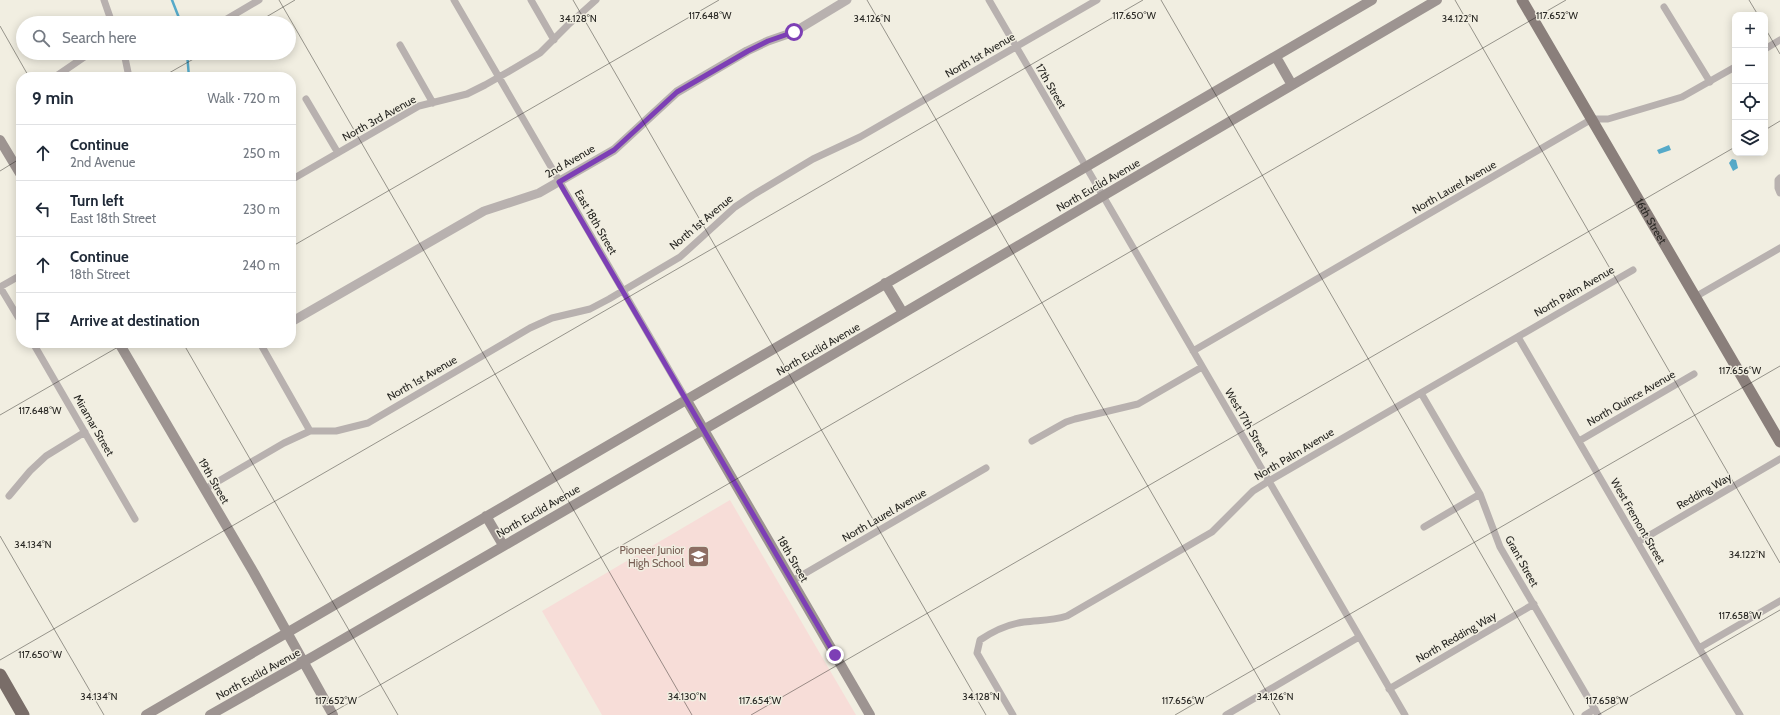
<!DOCTYPE html>
<html lang="en">
<head>
<meta charset="utf-8">
<style>
	body { margin:0; font-family:Cabin,sans-serif; background:#f6f6f7; color:#1f2937 }
	.controls { position:absolute; right:12px; top:12px; display:grid; overflow:hidden; border-radius:8px; box-shadow:0 2px 10px #0003 }
	.controls button { width:36px; height:36px; display:grid; place-items:center; padding:0; border:0; border-bottom:1px solid #e0e1e3; background:#fff; color:#1f2937; font:20px sans-serif }
	.stop { position:absolute; width:12px; height:12px; margin:-9px; border:3px solid #7d3fb5; border-radius:50%; background:#fff }
	.stop.end { background:#7d3fb5; border-color:#fff; box-shadow:0 1px 4px #0008 }
	.list { margin:0; padding:0; list-style:none }
	h2 { display:flex; justify-content:space-between; align-items:center; height:52px; margin:0; padding:0 16px; font-size:17px }
	h2 small { font-size:13px; font-weight:400; color:#747a83 }
	.list li { display:grid; grid-template-columns:26px 1fr auto; gap:12px; align-items:center; box-sizing:border-box; height:56px; padding:0 16px; border-top:1px solid #e0e1e3 }
	.list b { display:block; font-size:15px; white-space:nowrap }
	.list p { margin:0; font-size:13px; white-space:nowrap; color:#747a83 }
	.list em { font-size:13px; font-style:normal; color:#747a83 }
	.icon { flex:none; width:22px; height:22px; fill:none; stroke:currentColor; stroke-width:2; stroke-linecap:round; stroke-linejoin:round }
	.map { position:relative; flex:none; width:1780px; height:715px; overflow:hidden }
	.search { position:absolute; background:#fff; box-shadow:0 2px 10px #0003; left:16px; top:16px; width:280px; height:44px; display:flex; align-items:center; gap:10px; box-sizing:border-box; padding:0 14px; border-radius:22px; color:#747a83; font-size:15px }
	.panel { position:absolute; background:#fff; box-shadow:0 2px 10px #0003; left:16px; top:72px; width:280px; height:276px; border-radius:16px }
	.map>svg:first-child { display:block }
	.education { fill:#f7ddd8 }
	.water { fill:#56aac9 }
	.lines { fill:none; stroke-linecap:round; stroke-linejoin:round }
	.stream { stroke:#56aac9; stroke-width:2.5 }
	.minor { stroke:#b8b1af; stroke-width:7 }
	.tertiary { stroke:#b8b1af; stroke-width:9 }
	.secondary { stroke:#9d9491; stroke-width:10 }
	.primary { stroke:#8a7f7b; stroke-width:11 }
	.motorway { stroke:#796d68; stroke-width:13 }
	.route { stroke:#7d3fb5; stroke-width:5 }
	.ticks { fill:none; stroke:#272622; stroke-width:1; stroke-opacity:0.45 }
	.labels { text-anchor:middle; stroke-width:3; stroke-linejoin:round; paint-order:stroke }
	.street-label { font-size:11px; fill:#272622; stroke:#f1eee1 }
	.education-label { font-size:11px; fill:#785e54; stroke:#f1eee1; text-anchor:end }
	.ticks-label { font-size:10px; text-anchor:middle; fill:#272622; stroke:#f1eee1; stroke-width:3; stroke-linejoin:round; paint-order:stroke }
</style>
</head>
<body>
<div class="map">
<svg width="1780" height="715" viewBox="0 0 1780 715">
	<rect width="100%" height="100%" fill="#f1eee1"/>
	<path class="education" d="M730,500L856,715H602L542,611Z"/>
	<path class="water" d="M1669,145L1671,150L1659,154L1657,150Z
		M1732,159L1736,160L1738,168L1733,171L1729,163Z"/>
	<g class="lines">
		<path class="stream" d="M172,0L181,23
			M187,53L189,77"/>
		<path class="minor" d="M104,0L112,23
			M454,0L686,399
			M531,0L554,40
			M989,0L1405,715
			M1664,7L1710,82
			M220,23L259,0
			M400,45L433,103
			M1765,49L1780,40
			M124,53L129,77
			M55,77L90,53
			M306,99L338,153
			M1780,178L1778,180V188L1780,193
			M291,180L419,106L467,94L485,85L513,69L540,53L568,25L596,0
			M0,287L21,322
			M0,287L21,275
			M1695,297L1780,248
			M1518,337L1699,648L1740,715
			M33,343L135,519
			M260,343L310,431
			M1193,351L1592,119H1608L1682,97L1735,67
			M1421,393L1480,494L1500,547L1598,715
			M1032,441L1066,422L1075,419L1138,404L1202,367
			M1579,441L1694,374
			M205,489L284,443L310,431H336L368,423L530,328L552,318L590,309L609,299L680,257L735,207L753,195L813,159L860,137L1097,0
			M9,496L30,471L46,456L85,432
			M1424,527L1480,494
			M1638,542L1780,459
			M792,581L986,468
			M1699,648L1780,601
			M1389,689L1534,604
			M1013,715L977,653L980,640C992,632 1009,624 1024,622C1040,620 1051,621 1067,616L1212,532L1253,491L1269,481L1633,270
			M1226,715L1359,637
			M1585,715L1595,709"/>
		<path class="tertiary" d="M291,322L484,211L539,193L614,150L677,92L747,51L768,41L794,32L847,0"/>
		<path class="secondary" d="M1276,57L1292,85
			M0,140L21,175
			M885,283L903,313
			M119,343L254,573L333,715
			M686,399L870,715
			M486,516L503,545
			M146,715L1372,0
			M210,715L314,656L779,386L1437,0"/>
		<path class="primary" id="s1" d="M1522,0L1780,442"/>
		<path class="motorway" d="M0,675L23,715"/>
	</g>
	<g class="lines">
		<path class="route" d="M794,32L768,41L748,51L677,92L614,150L559,182L835,655"/>
	</g>
	<path class="ticks" d="M279,0L692,715M573,0L986,715M867,0L1280,715M1161,0L1574,715M1455,0L1780,563M1749,0L1758,15M256,23L295,0M0,26L29,77M1765,28L1780,54M162,77L204,53M1765,130L1780,121M0,171L21,158M291,247L719,0M183,343L398,715M0,415L125,343M0,536L104,715M0,660L1143,0M328,715L1566,0M751,715L1735,147M1175,715L1780,366M1598,715L1780,610"/>
	<defs>
		<symbol id="school-square" viewBox="-11 -11 22 22"><rect x="-9" y="-9" width="18" height="18" rx="4" fill="#8d6e63" stroke="#f1eee1"/><path d="M0-5L7-2L0 1L-7-2ZM-4 1L0 2.5L4 1V4Q0 6-4 4Z" fill="#fff"/></symbol>
	</defs>
	<g fill-rule="evenodd">
		<use href="#school-square" x="686" y="544" width="25" height="25"/>
	</g>
	<g class="labels">
		<g class="street-label">
			<text transform="translate(980 55) rotate(-30)" y="4">North 1st Avenue</text>
			<text transform="translate(1051 86) rotate(60)" y="4">17th Street</text>
			<text transform="translate(379 118) rotate(-29)" y="4">North 3rd Avenue</text>
			<text transform="translate(570 161) rotate(-30)" y="4">2nd Avenue</text>
			<text transform="translate(1098 185) rotate(-30)" y="4">North Euclid Avenue</text>
			<text transform="translate(1454 187) rotate(-30)" y="4">North Laurel Avenue</text>
			<text dy="4" stroke="none"><textPath href="#s1" startOffset="256">16th Street</textPath></text>
			<text transform="translate(596 222) rotate(60)" y="4">East 18th Street</text>
			<text transform="translate(701 222) rotate(-40)" y="4">North 1st Avenue</text>
			<text transform="translate(1574 291) rotate(-30)" y="4">North Palm Avenue</text>
			<text transform="translate(818 349) rotate(-30)" y="4">North Euclid Avenue</text>
			<text transform="translate(422 378) rotate(-30)" y="4">North 1st Avenue</text>
			<text transform="translate(1631 398) rotate(-30)" y="4">North Quince Avenue</text>
			<text transform="translate(1247 422) rotate(60)" y="4">West 17th Street</text>
			<text transform="translate(94 425) rotate(60)" y="4">Miramar Street</text>
			<text transform="translate(1294 454) rotate(-31)" y="4">North Palm Avenue</text>
			<text transform="translate(214 481) rotate(60)" y="4">19th Street</text>
			<text transform="translate(1704 491) rotate(-30)" y="4">Redding Way</text>
			<text transform="translate(538 511) rotate(-30)" y="4">North Euclid Avenue</text>
			<text transform="translate(884 515) rotate(-30)" y="4">North Laurel Avenue</text>
			<text transform="translate(1638 521) rotate(60)" y="4">West Fremont Street</text>
			<text transform="translate(793 559) rotate(60)" y="4">18th Street</text>
			<text transform="translate(1522 561) rotate(61)" y="4">Grant Street</text>
			<text transform="translate(1456 637) rotate(-30)" y="4">North Redding Way</text>
			<text transform="translate(258 674) rotate(-29)" y="4">North Euclid Avenue</text>
		</g>
		<g class="education-label">
			<text x="684" y="554">Pioneer Junior<tspan x="684" dy="13">High School</tspan></text>
		</g>
	</g>
	<g class="ticks-label">
		<text x="710" y="19">117.648°W</text>
		<text x="1134" y="19">117.650°W</text>
		<text x="1557" y="19">117.652°W</text>
		<text x="578" y="22">34.128°N</text>
		<text x="872" y="22">34.126°N</text>
		<text x="1460" y="22">34.122°N</text>
		<text x="1740" y="374">117.656°W</text>
		<text x="40" y="414">117.648°W</text>
		<text x="33" y="548">34.134°N</text>
		<text x="1747" y="558">34.122°N</text>
		<text x="1740" y="619">117.658°W</text>
		<text x="40" y="658">117.650°W</text>
		<text x="99" y="700">34.134°N</text>
		<text x="687" y="700">34.130°N</text>
		<text x="981" y="700">34.128°N</text>
		<text x="1275" y="700">34.126°N</text>
		<text x="336" y="704">117.652°W</text>
		<text x="760" y="704">117.654°W</text>
		<text x="1183" y="704">117.656°W</text>
		<text x="1607" y="704">117.658°W</text>
	</g>
</svg>
<div class="controls">
<button>+</button>
<button>−</button>
<button><svg class="icon" aria-label="locate" viewBox="0 0 24 24"><circle cx="12" cy="12" r="6"/><path d="M12 2v4M12 18v4M2 12h4M18 12h4"/></svg></button>
<button><svg class="icon" aria-label="layers" viewBox="0 0 24 24"><path d="M12 4l9 5-9 5-9-5zM3 14l9 5 9-5"/></svg></button>
</div>
<div class="stop" style="left:794px;top:32px"></div>
<div class="stop end" style="left:835px;top:655px"></div>
<div class="search"><svg class="icon" aria-label="search" viewBox="0 0 24 24"><circle cx="10" cy="10" r="6"/><path d="M15 15l6 6"/></svg>Search here</div>
<section class="panel">
<h2>9 min<small>Walk · 720 m</small></h2>
<ul class="list">
<li><svg class="icon" aria-label="ahead" viewBox="0 0 24 24"><path d="M12 20V5M6 11l6-6 6 6"/></svg><div><b>Continue</b><p>2nd Avenue</p></div><em>250 m</em></li>
<li><svg class="icon" aria-label="left" viewBox="0 0 24 24"><path d="M17 20v-9H6M10 6l-5 5 5 5"/></svg><div><b>Turn left</b><p>East 18th Street</p></div><em>230 m</em></li>
<li><svg class="icon" aria-label="ahead" viewBox="0 0 24 24"><path d="M12 20V5M6 11l6-6 6 6"/></svg><div><b>Continue</b><p>18th Street</p></div><em>240 m</em></li>
<li><svg class="icon" aria-label="arrive" viewBox="0 0 24 24"><path d="M6 21V4h12l-3 4 3 4H6"/></svg><div><b>Arrive at destination</b></div></li>
</ul>
</section>
</div>
</body>
</html>
